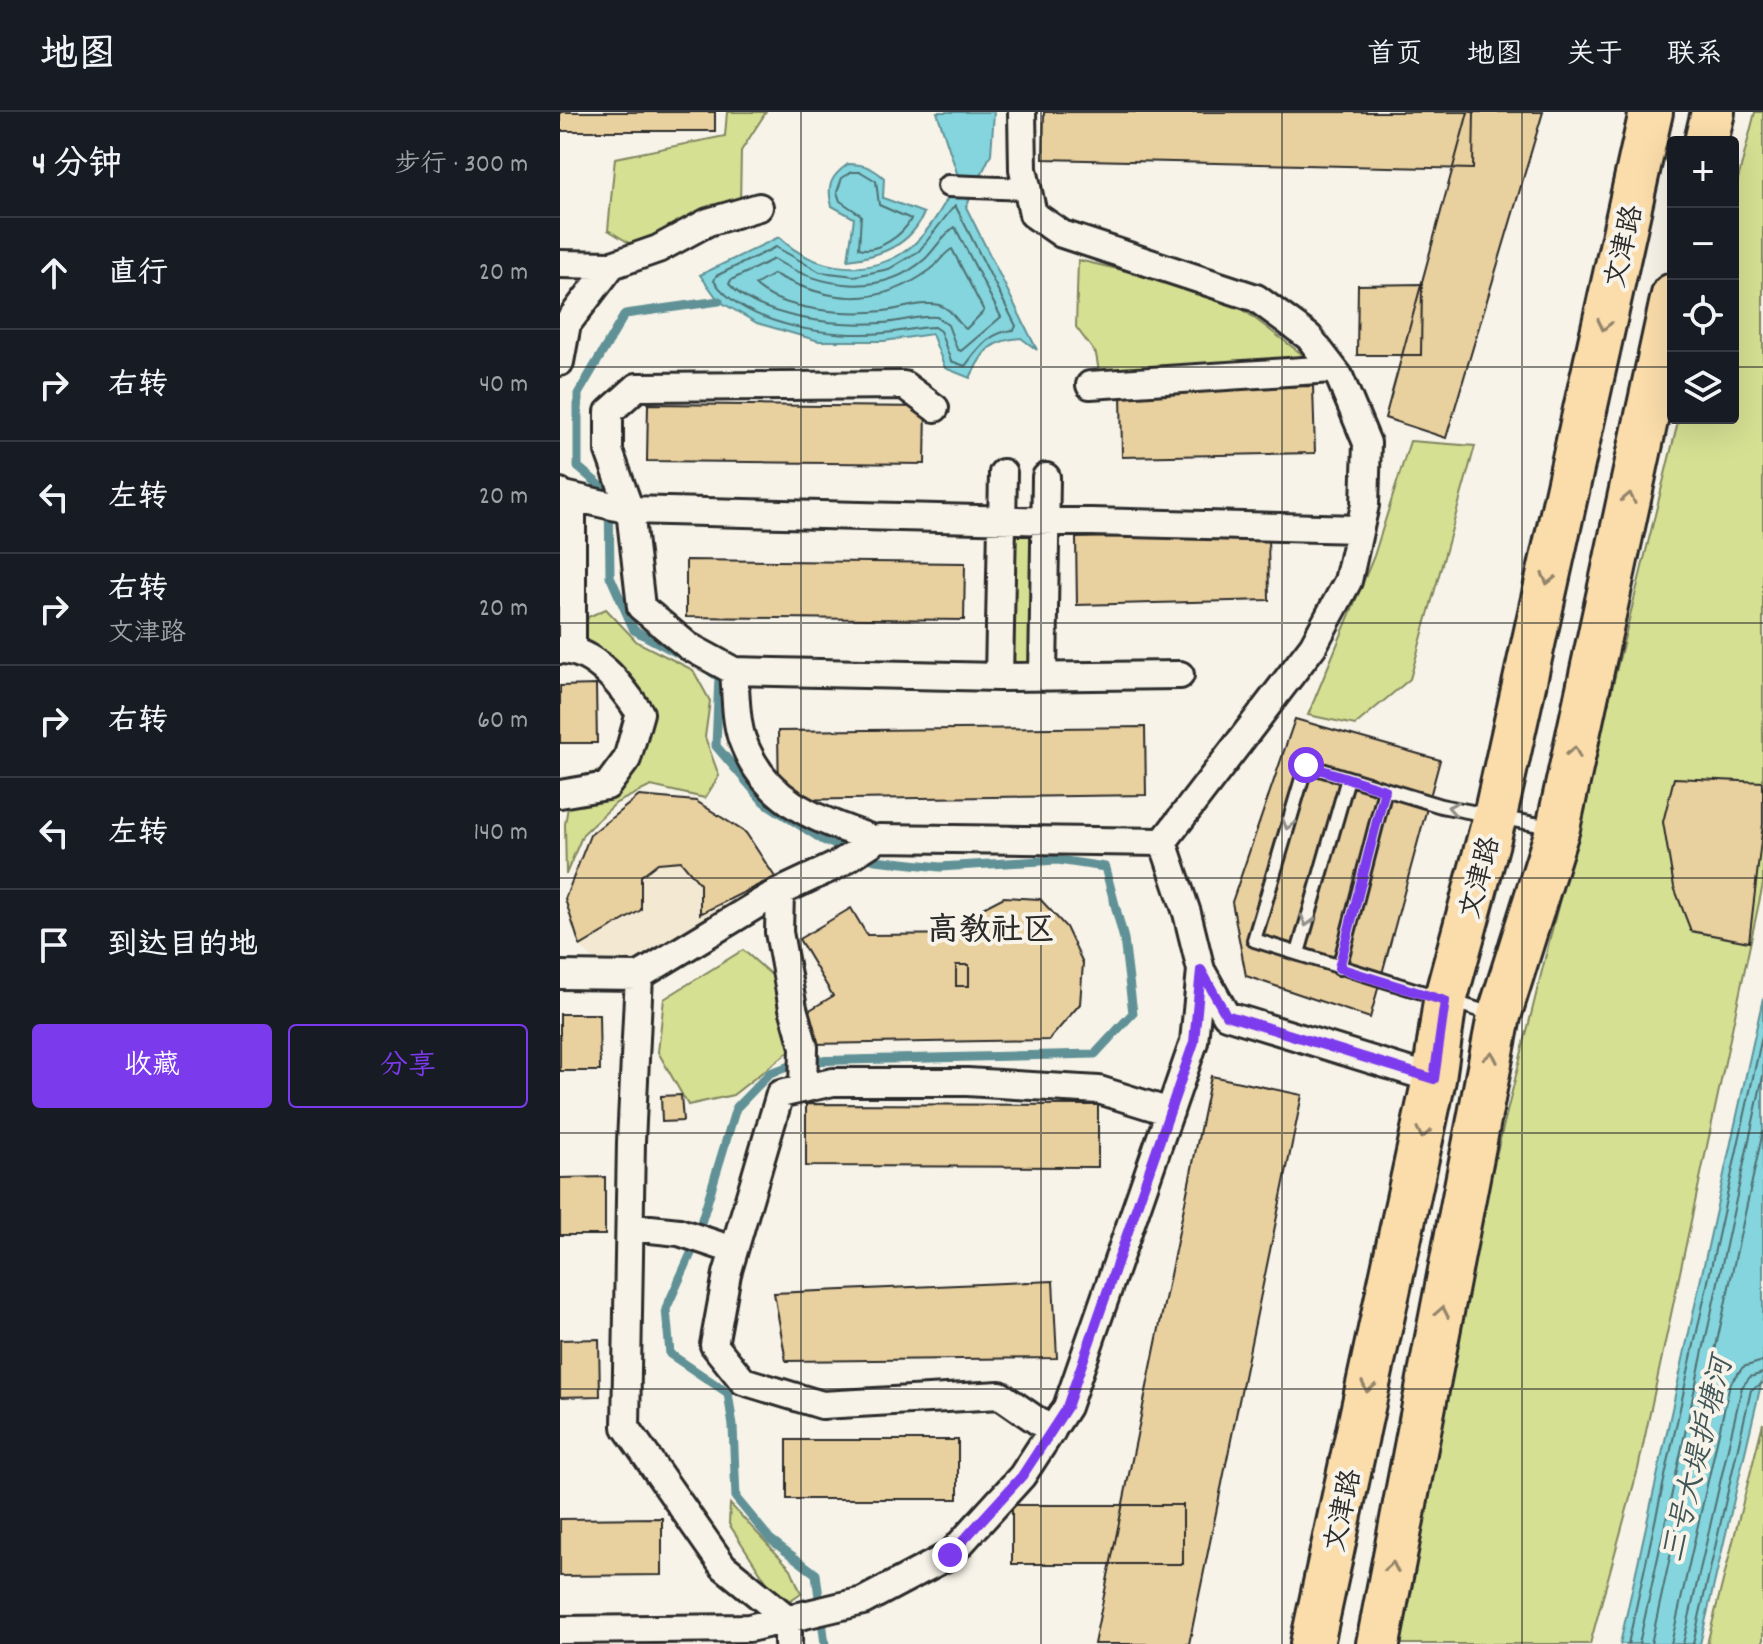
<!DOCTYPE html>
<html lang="zh">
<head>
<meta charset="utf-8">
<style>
	body { margin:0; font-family:Dekko,"LXGW WenKai TC",sans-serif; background:#242831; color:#f1f3f6 }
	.controls { position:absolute; right:24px; top:24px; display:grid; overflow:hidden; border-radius:8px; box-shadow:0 8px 32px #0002 }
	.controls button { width:72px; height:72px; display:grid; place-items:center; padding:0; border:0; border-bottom:2px solid #363941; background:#171b24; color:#f1f3f6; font:40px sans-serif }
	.stop { position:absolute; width:24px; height:24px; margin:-18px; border:6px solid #7c3aed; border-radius:50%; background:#fff }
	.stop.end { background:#7c3aed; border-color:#fff; box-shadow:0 2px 8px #0008 }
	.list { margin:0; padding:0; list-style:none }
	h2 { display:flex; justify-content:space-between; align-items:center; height:104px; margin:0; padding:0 32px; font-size:34px }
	h2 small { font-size:26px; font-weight:400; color:#9ea1a6 }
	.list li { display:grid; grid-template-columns:52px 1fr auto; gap:24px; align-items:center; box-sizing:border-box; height:112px; padding:0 32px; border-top:2px solid #363941 }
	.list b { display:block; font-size:30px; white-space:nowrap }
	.list p { margin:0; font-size:26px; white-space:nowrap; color:#9ea1a6 }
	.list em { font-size:26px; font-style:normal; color:#9ea1a6 }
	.actions { display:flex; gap:16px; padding:24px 32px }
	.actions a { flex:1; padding:18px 0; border:2px solid #7c3aed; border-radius:8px; text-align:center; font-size:28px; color:#7c3aed }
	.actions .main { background:#7c3aed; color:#fff }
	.icon { flex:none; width:44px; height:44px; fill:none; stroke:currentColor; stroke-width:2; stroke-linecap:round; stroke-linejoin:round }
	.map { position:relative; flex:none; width:1203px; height:1532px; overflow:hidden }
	header { display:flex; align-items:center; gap:48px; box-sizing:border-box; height:112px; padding:0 40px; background:#171b24; border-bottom:2px solid #363941 }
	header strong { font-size:38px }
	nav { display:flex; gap:44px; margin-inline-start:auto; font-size:28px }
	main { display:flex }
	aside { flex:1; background:#171b24 }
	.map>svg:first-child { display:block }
	.built { fill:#f3e8d2 }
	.green { fill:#d5e093; stroke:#80865f; stroke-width:2 }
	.water { fill:#84d5dd; stroke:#609196; stroke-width:2 }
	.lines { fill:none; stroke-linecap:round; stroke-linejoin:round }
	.shore { stroke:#4f6f72; stroke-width:2 }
	.stream { stroke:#609196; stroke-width:9 }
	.building { fill:#e9d09f; stroke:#2b2b2b; stroke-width:2 }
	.service-casing { stroke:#2b2b2b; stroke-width:18 }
	.pedestrian-casing { stroke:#2b2b2b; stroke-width:26 }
	.minor-casing { stroke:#2b2b2b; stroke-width:32 }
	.primary-casing { stroke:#2b2b2b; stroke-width:48 }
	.service { stroke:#f7f3e8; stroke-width:12 }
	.pedestrian { stroke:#f7f3e8; stroke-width:20 }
	.minor { stroke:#f7f3e8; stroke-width:26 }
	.primary { stroke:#fbddab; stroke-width:42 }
	.oneway { stroke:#93846b }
	.oneway2 { stroke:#918f8a }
	.route { stroke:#7c3aed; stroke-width:10 }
	.grid { fill:none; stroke:#2b2b2b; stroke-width:2; stroke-opacity:0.55 }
	.labels { text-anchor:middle; stroke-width:8; stroke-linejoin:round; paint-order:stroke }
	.street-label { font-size:28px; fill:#2b2b2b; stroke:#f7f3e8 }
	.water-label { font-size:30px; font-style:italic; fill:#415658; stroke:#f7f3e8 }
	.quarter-label { font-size:32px; font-weight:bold; fill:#2b2b2b; stroke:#f7f3e8 }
</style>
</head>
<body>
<header>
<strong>地图</strong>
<nav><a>首页</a><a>地图</a><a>关于</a><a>联系</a></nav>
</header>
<main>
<aside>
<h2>4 分钟<small>步行 · 300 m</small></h2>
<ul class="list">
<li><svg class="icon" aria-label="ahead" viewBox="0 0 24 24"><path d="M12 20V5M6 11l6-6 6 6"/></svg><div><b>直行</b></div><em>20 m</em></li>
<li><svg class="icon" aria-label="right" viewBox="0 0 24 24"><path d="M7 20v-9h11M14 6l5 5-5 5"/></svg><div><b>右转</b></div><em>40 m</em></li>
<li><svg class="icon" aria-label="left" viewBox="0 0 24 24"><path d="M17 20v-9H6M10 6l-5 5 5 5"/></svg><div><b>左转</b></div><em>20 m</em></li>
<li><svg class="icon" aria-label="right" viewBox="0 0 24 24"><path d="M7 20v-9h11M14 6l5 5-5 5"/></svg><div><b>右转</b><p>文津路</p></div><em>20 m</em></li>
<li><svg class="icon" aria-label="right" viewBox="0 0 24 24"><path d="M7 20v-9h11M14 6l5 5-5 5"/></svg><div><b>右转</b></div><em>60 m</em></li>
<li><svg class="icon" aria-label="left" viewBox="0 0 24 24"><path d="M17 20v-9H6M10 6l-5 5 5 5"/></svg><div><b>左转</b></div><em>140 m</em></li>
<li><svg class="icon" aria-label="arrive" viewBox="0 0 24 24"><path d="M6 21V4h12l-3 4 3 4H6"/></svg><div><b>到达目的地</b></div></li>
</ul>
<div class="actions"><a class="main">收藏</a><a>分享</a></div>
</aside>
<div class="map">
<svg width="1203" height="1532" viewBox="0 0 1203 1532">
	<rect width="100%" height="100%" fill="#f7f3e8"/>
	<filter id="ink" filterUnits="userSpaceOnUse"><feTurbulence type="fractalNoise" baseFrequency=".0125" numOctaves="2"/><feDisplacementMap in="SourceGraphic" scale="16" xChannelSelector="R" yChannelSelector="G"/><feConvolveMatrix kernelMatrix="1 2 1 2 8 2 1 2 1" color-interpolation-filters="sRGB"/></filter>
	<g filter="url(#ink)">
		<path class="built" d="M79,684L136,689L184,718L215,765L50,864L20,834L5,787L30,723Z"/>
		<path class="green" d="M167,0H206L181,39L180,93L74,134L48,118L55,46L165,24Z
			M1195,0H1203V772L1078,1357L1030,1532H815L1119,306H1173V87Z
			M518,148L601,167L681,196L747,246L539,260L536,242L516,215Z
			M850,329L915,334L850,567L795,613L748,603L814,444Z
			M454,421L480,422L475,553L449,552Z
			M46,497L77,530L133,558L150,589L145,625L159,664L145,686L91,674L56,691L23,722L6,762L5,712L13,666L43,658L67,617L55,581L22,532L28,505Z
			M183,838L222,872L241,930L173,983L128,993L98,940L104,887Z
			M1203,1311V1532H1147Z
			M170,1392L231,1457L241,1481L222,1494L169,1412Z"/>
		<path class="water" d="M377,0H434L431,42L406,95L477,238L461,226C430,228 423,239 410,266L385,256L372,222L324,229H259L197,211L159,189L140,163L219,125C254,160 314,167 353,133C373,115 385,90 399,67Z
			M288,52C303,52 312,55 324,66L323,86L364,101C351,133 321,144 288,148L294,106L272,94C266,74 271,64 288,52Z
			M1203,886V1264L1140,1532H1060Z"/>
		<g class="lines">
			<path class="shore" d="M291,60H301L316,69L319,93L351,107C343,123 318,141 299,136L301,103L280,89L277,80L282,66Z
				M395,93L456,214L454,218C429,220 419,236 405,254L391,249L380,219L374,215C358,215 341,220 325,221C274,226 186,215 154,169L156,164L216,135L260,160L295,164L329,157L359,139Z
				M395,115L441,205L401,239L397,237L388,213L377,205C359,203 340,210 322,211C277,214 201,207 169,172L171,168L214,147C261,176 320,186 365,147C376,137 383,122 395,115Z
				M392,137L424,199L406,217C396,210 393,197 379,193C362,189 342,197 324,199C289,203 221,199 195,173L214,162C268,190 317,197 370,158C378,152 383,142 392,137Z
				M1068,1532L1203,920
				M1079,1532L1203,964
				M1091,1532L1203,1019
				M1111,1532L1170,1272L1183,1255L1203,1249
				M1123,1532L1182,1275L1190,1265L1203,1261
				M1133,1532L1191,1278L1203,1271"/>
			<path class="stream" d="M121,543L74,518L50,464L49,381L18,355V282L65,202L159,189
				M151,560L159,565L156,634L204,690L263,728L315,748L380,755L498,748L545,755L564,827L573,901L535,942L245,949L210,961L176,996L133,1137L106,1197L110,1242L168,1281L173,1314L176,1386L210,1427L256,1462L265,1532"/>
		</g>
		<path class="building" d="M0,0H155V19H0Z
			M484,0H914L913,57L483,47Z
			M908,0H983L886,326L825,306Z
			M862,172L861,243H797L798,173Z
			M753,274L755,341L562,345L561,278Z
			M88,292L366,295L365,352L87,349Z
			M708,422L709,488L517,493L516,426Z
			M126,448L405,451L404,508L126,505Z
			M36,573L37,631H0V574Z
			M735,607L880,648L810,906L686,864L672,790Z
			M585,615L586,683L219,688L218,619Z
			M1114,666L1203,670V712L1189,830L1131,819L1114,775L1103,710Z
			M79,684L136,689L186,721L215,765L140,802V772L121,749L98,751L81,764V798L20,834L5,787L30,723Z
			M444,785L480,787L506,815L523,851L520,892L489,928L253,932L238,905L273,884L239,827L291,796L307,823L428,822L417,799Z
			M396,853H409V874H396Z
			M0,902H39L40,959H0Z
			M651,964L742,983L629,1532H534Z
			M121,983L123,1009L102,1010L101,984Z
			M246,992L538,993V1055L246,1054Z
			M45,1065V1123H0V1066Z
			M493,1169L497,1246L226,1249L214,1181Z
			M39,1227L40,1284L0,1285V1228Z
			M227,1328H398V1387H227Z
			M452,1393H623V1452H452Z
			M102,1406V1463L0,1464V1407Z"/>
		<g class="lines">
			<defs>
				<path id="service" d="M738,841L788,666
					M779,856L825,678
					M932,902L694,828L746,653L881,694L990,715"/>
				<path id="pedestrian" d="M388,74L467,77"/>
				<path id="minor" d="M0,152L52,153
					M0,250L7,212L52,153L98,137L148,110L199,95
					M530,273L773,257
					M0,380L12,397V538
					M0,382L70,398L799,417
					M0,538C36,538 62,575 80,601L67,647L47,674L0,682
					M174,559L439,565L620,563
					M439,565L443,361
					M483,565L486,365
					M316,728C257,707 205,691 182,627C175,607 176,580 174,559L128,534L81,495L70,398L49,339V300L77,275L344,273L375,296
					M220,780L219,820L233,896L244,935L243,977
					M641,858L666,903L874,967
					M0,863L79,864L211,784L277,753L319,726L603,730
					M79,864L71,1030L66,1315L163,1454L228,1507V1532
					M71,1115L119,1120L173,1138
					M492,1319L440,1283L262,1293L183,1269L154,1233L167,1162L220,982L273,970H407L539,978L610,1000
					M0,1518L189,1516L303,1489L390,1443L462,1364L507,1295L634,930L641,858L627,801L603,730L753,534L788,469L805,393L807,331L779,264L749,225L696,186L502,122L473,102L463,57L462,0"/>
				<path id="primary" d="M1146,30L1153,0
					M752,1532L874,967L885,889L935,704L1091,0
					M818,1532L939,904L998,716L1113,183"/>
			</defs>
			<use href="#service" class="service-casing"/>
			<use href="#pedestrian" class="pedestrian-casing"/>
			<use href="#minor" class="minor-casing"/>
			<use href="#primary" class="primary-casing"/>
			<use href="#service" class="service"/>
			<use href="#pedestrian" class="pedestrian"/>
			<use href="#minor" class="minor"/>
			<use href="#primary" class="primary"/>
		</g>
		<defs><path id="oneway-chevron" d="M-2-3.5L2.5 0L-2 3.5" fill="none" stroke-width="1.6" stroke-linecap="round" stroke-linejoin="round" transform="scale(2)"/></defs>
		<g class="oneway">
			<use href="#oneway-chevron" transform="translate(1044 213) rotate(103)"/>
			<use href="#oneway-chevron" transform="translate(1069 386) rotate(-78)"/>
			<use href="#oneway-chevron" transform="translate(988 467) rotate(103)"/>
			<use href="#oneway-chevron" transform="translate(1014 640) rotate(-78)"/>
			<use href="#oneway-chevron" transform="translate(931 945) rotate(-79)"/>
			<use href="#oneway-chevron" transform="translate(863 1021) rotate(102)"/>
			<use href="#oneway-chevron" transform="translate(882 1200) rotate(-79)"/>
			<use href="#oneway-chevron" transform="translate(808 1275) rotate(102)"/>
			<use href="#oneway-chevron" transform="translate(832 1455) rotate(-79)"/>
		</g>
		<g class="oneway2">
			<use href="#oneway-chevron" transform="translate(893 696) rotate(-169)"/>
			<use href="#oneway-chevron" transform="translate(728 712) rotate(106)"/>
			<use href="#oneway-chevron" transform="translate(747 809) rotate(106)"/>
		</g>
	</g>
	<g class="lines" filter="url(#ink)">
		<path class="route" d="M390,1443L462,1364L507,1295L634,930L641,858L666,903L874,967L885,889L779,856L825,678L746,653"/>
	</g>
	<path class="grid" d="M241,0V1532M481,0V1532M722,0V1532M962,0V1532M0,255H1113M1173,255H1203M0,511H1203M0,766H1203M0,1021H1203M0,1277H1203"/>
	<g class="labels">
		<g class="street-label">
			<text transform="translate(1062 134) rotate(-77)" y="10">文津路</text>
			<text transform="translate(918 765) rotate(-75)" y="10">文津路</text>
			<text transform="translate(781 1398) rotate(-78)" y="10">文津路</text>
		</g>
		<g class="water-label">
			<text transform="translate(1136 1347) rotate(-76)" y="10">三号大堤护塘河</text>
		</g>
		<g class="quarter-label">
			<text x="431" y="827">高教社区</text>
		</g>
	</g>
</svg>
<div class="controls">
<button>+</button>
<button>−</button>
<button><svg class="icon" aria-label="locate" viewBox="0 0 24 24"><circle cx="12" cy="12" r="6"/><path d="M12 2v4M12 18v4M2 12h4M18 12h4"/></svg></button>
<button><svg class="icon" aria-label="layers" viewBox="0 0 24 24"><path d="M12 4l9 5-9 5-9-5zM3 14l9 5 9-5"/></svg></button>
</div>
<div class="stop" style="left:746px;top:653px"></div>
<div class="stop end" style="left:390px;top:1443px"></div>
</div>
</main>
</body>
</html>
